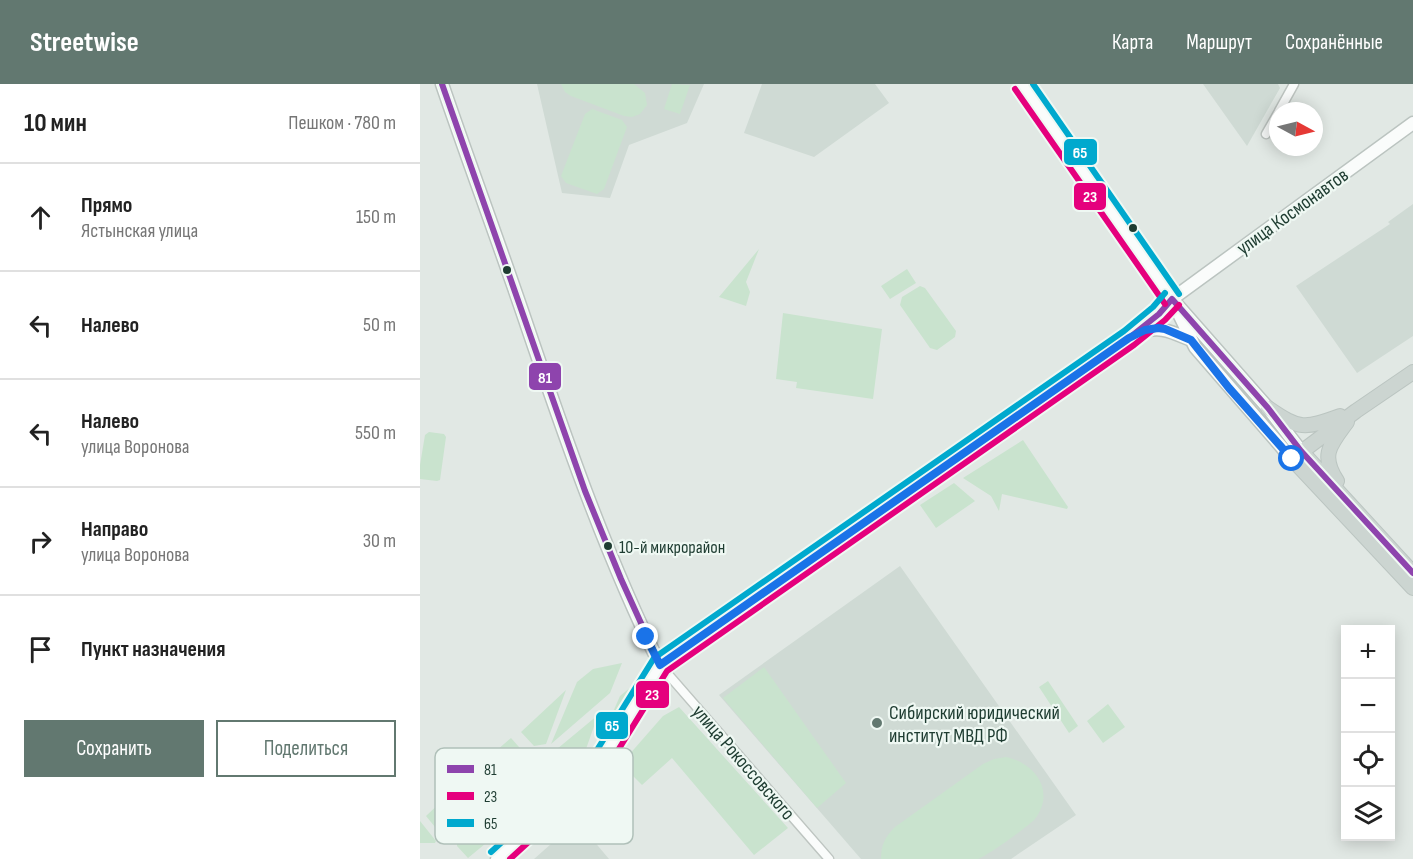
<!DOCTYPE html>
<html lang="ru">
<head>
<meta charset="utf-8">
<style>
	body { margin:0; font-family:"Sofia Sans Condensed",sans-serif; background:#f6f6f6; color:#222 }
	.controls { position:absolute; right:18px; bottom:18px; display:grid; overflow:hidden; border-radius:0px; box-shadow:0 3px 15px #0003 }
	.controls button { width:54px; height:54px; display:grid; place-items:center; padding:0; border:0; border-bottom:2px solid #e0e0e0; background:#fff; color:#222; font:30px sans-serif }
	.compass { position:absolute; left:849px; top:18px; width:54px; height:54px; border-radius:50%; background:#fff; box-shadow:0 3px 15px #0003; rotate:97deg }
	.stop { position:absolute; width:18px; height:18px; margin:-14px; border:4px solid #1a73e8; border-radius:50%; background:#fff }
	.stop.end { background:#1a73e8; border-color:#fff; box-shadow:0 2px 6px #0008 }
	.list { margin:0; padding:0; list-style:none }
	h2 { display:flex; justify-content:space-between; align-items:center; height:78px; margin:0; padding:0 24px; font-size:26px }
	h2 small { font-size:20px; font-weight:400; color:#767676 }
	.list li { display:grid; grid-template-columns:39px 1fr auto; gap:18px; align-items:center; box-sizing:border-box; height:108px; padding:0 24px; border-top:2px solid #e0e0e0 }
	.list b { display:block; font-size:22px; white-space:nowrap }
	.list p { margin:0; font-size:20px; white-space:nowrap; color:#767676 }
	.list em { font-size:20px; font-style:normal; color:#767676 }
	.actions { display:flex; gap:12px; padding:18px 24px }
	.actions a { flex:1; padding:14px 0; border:2px solid #627870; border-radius:0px; text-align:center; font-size:21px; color:#627870 }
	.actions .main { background:#627870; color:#fff }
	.icon { flex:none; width:33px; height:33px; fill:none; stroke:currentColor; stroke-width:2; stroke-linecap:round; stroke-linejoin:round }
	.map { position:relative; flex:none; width:993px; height:775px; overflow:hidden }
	header { display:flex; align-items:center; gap:36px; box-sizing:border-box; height:84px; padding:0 30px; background:#627870; color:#fff }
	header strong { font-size:28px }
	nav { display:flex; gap:33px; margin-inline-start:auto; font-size:21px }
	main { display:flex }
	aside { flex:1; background:#fff }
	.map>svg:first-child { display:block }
	.built { fill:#cfdad4 }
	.green { fill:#c9e3ce }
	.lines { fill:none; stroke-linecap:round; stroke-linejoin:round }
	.street-casing { stroke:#bec5c1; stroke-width:11 }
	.secondary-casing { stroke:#bbc4c0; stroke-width:15 }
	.primary-casing { stroke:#bbc5c1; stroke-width:16 }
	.street { stroke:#fafcfb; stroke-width:8 }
	.secondary { stroke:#fafcfb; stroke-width:12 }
	.primary { stroke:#ccd5d1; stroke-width:14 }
	.bus-1-casing { stroke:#eff8f3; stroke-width:10 }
	.bus-2-casing { stroke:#eff8f3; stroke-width:10 }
	.bus-3-casing { stroke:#eff8f3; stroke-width:10 }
	.bus-1 { stroke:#8e44ad; stroke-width:6 }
	.bus-2 { stroke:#e5007d; stroke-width:6 }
	.bus-3 { stroke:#00a9ce; stroke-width:6 }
	.route { stroke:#1a73e8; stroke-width:8 }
	.bus-dot { fill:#1e3c31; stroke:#eff8f3; stroke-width:2 }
	.poi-dot { fill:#627870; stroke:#eff8f3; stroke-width:2 }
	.labels { text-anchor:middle; stroke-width:4.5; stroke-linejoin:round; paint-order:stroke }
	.bus-label { font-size:18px; fill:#1e3c31; stroke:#eff8f3; text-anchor:start }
	.street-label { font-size:20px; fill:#1e3c31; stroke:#eff8f3 }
	.poi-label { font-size:20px; fill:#1e3c31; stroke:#eff8f3; text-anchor:start }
	.key { fill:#eff8f3; stroke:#b0c0b9; stroke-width:1.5 }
	.key-label { font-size:16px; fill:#1e3c31 }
	.line-badge { stroke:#eff8f3; stroke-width:2 }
	.badge-label { font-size:16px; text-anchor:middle; font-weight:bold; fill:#fff }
</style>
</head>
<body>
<header>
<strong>Streetwise</strong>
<nav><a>Карта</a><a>Маршрут</a><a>Сохранённые</a></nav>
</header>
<main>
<aside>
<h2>10 мин<small>Пешком · 780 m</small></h2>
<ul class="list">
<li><svg class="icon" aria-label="ahead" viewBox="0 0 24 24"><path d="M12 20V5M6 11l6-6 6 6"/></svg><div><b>Прямо</b><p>Ястынская улица</p></div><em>150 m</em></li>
<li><svg class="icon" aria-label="left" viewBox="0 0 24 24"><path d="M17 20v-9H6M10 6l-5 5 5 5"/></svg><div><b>Налево</b></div><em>50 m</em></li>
<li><svg class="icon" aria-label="left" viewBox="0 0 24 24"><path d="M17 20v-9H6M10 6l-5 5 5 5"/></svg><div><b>Налево</b><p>улица Воронова</p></div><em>550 m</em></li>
<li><svg class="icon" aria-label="right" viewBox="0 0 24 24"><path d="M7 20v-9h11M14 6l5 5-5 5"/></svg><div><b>Направо</b><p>улица Воронова</p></div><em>30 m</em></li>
<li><svg class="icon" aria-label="arrive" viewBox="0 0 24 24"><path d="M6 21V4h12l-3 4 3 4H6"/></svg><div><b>Пункт назначения</b></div></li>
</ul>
<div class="actions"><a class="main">Сохранить</a><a>Поделиться</a></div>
</aside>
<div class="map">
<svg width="993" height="775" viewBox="0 0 993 775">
	<rect width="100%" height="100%" fill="#e1e8e4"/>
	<path class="built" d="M117,0H284L267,39L209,61L190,114L142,109Z
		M342,0H455L469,19L394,73L324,49Z
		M783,0H858L860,4L827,62Z
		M993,120V252L937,289L876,202L970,140L968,138Z
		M480,482L656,731L591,775H441L299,611Z
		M157,737L189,775H114Z"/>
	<path class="green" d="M141,0H214L225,9L227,21L220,30L212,33L204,32L151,12L145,8Z
		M252,0L270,1L260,30L244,25Z
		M172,25L202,36L207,43L184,105L177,110L146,99L141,92L165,30Z
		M339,165L326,198L330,208L326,222L299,213Z
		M487,185L496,199L470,215L461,202Z
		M500,202L505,204L536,247L535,253L517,266L510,264L480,221L482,213Z
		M363,229L462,245L453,315L376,304L377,298L356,295Z
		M9,348L24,350L26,353L20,396L17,397L0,395V381L5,351Z
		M603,356L648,423L647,425L582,410L579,427L571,412L543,394Z
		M534,399L555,417L516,444L500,421Z
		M202,579L190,609L131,660L157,598L173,585Z
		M344,583L426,699L397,724L303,614Z
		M628,597L658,642L649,649L619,603Z
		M217,598L179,660L200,612Z
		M146,606L126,660L114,662L101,648Z
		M688,620L705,643L683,659L667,637Z
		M259,623L368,744L334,771L252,674L222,701L201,680L243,632Z
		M178,631L166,665H137Z
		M91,654L107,672L106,679L60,681Z
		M586,673C615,679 636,707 615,735C609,742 567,772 558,775C552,775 542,775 535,775C510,775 486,775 461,775C461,761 465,753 475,743L563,680L574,675Z
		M44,696L31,740L15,743L6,732Z
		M0,737L16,757L15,759H0Z
		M77,750L48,774L37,762V759Z"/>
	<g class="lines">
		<defs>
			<path id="street" d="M859,27L874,0
				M846,50L858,29
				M240,581L409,775"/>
			<path id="secondary" d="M22,0C48,76 76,151 102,227C143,348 184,467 240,581
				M602,0L752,215L848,324L881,367
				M759,230L775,263L872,375
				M718,250C738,240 752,248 771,256
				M77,775L168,692L184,671L240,581L709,254L739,230L752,215L993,39"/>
			<path id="primary" d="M993,288L936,327L872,375L993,504
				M848,324C880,346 884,345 920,332
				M881,367L993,489
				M917,397C900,371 910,361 927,338"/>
		</defs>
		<use href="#street" class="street-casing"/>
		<use href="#secondary" class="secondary-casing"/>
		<use href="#primary" class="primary-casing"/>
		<use href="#street" class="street"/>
		<use href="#secondary" class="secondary"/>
		<use href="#primary" class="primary"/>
		<defs>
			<path id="bus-1" d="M22,0L165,407L201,495L240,581
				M240,581L709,254L739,230L752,215L848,324L881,367L993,489"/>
			<path id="bus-2" d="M595,5L745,220
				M90,775L175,697L192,676L247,587L714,261L745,236L759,221"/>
			<path id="bus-3" d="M613,0L759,210
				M71,768L161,686L177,666L234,574L704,247L733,223L745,209"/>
		</defs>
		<use href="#bus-1" class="bus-1-casing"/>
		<use href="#bus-2" class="bus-2-casing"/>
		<use href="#bus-3" class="bus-3-casing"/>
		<use href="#bus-1" class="bus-1"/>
		<use href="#bus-2" class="bus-2"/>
		<use href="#bus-3" class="bus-3"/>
	</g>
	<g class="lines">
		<path class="route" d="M226,553L240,581L709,254L725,246L738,244L745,245L771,256L809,304L872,375"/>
	</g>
	<g class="bus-dot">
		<circle cx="713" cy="144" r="5"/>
		<circle cx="87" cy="186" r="5"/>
		<circle cx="188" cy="462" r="5"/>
	</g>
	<circle class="poi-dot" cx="457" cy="639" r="6"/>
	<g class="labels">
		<g class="bus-label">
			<text x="199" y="469">10-й микрорайон</text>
		</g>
		<g class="street-label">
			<text transform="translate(872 127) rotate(-36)" y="7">улица Космонавтов</text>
			<text transform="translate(324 678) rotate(49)" y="7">улица Рокоссовского</text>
		</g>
		<g class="poi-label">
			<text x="469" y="635">Сибирский юридический<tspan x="469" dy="23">институт МВД РФ</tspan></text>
		</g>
	</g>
	<rect x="15" y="664" width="198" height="96" rx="9" class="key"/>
	<rect x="27" y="681" width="27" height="8" fill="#8e44ad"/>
	<rect x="27" y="708" width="27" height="8" fill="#e5007d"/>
	<rect x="27" y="735" width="27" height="8" fill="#00a9ce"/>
	<g class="key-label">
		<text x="64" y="691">81</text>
		<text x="64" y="718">23</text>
		<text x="64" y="745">65</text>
	</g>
	<g class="line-badge">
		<rect x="643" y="54" width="35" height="28" rx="6" fill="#00a9ce"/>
		<rect x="653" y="98" width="34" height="29" rx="6" fill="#e5007d"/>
		<rect x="108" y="278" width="34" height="29" rx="6" fill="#8e44ad"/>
		<rect x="215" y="596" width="35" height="29" rx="6" fill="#e5007d"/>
		<rect x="175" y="627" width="34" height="29" rx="6" fill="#00a9ce"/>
	</g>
	<g class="badge-label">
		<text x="660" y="74">65</text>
		<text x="670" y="118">23</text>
		<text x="125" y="299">81</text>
		<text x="232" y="616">23</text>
		<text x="192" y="647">65</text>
	</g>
</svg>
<div class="controls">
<button>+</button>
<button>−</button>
<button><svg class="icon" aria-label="locate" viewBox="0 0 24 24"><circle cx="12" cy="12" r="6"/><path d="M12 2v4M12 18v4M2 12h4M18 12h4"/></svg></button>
<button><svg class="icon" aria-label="layers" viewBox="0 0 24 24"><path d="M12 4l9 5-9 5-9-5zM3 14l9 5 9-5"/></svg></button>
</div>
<svg class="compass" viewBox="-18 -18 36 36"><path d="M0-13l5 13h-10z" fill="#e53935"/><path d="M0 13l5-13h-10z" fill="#767676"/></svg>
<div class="stop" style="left:872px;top:375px"></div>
<div class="stop end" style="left:226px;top:553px"></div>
</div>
</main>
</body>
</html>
